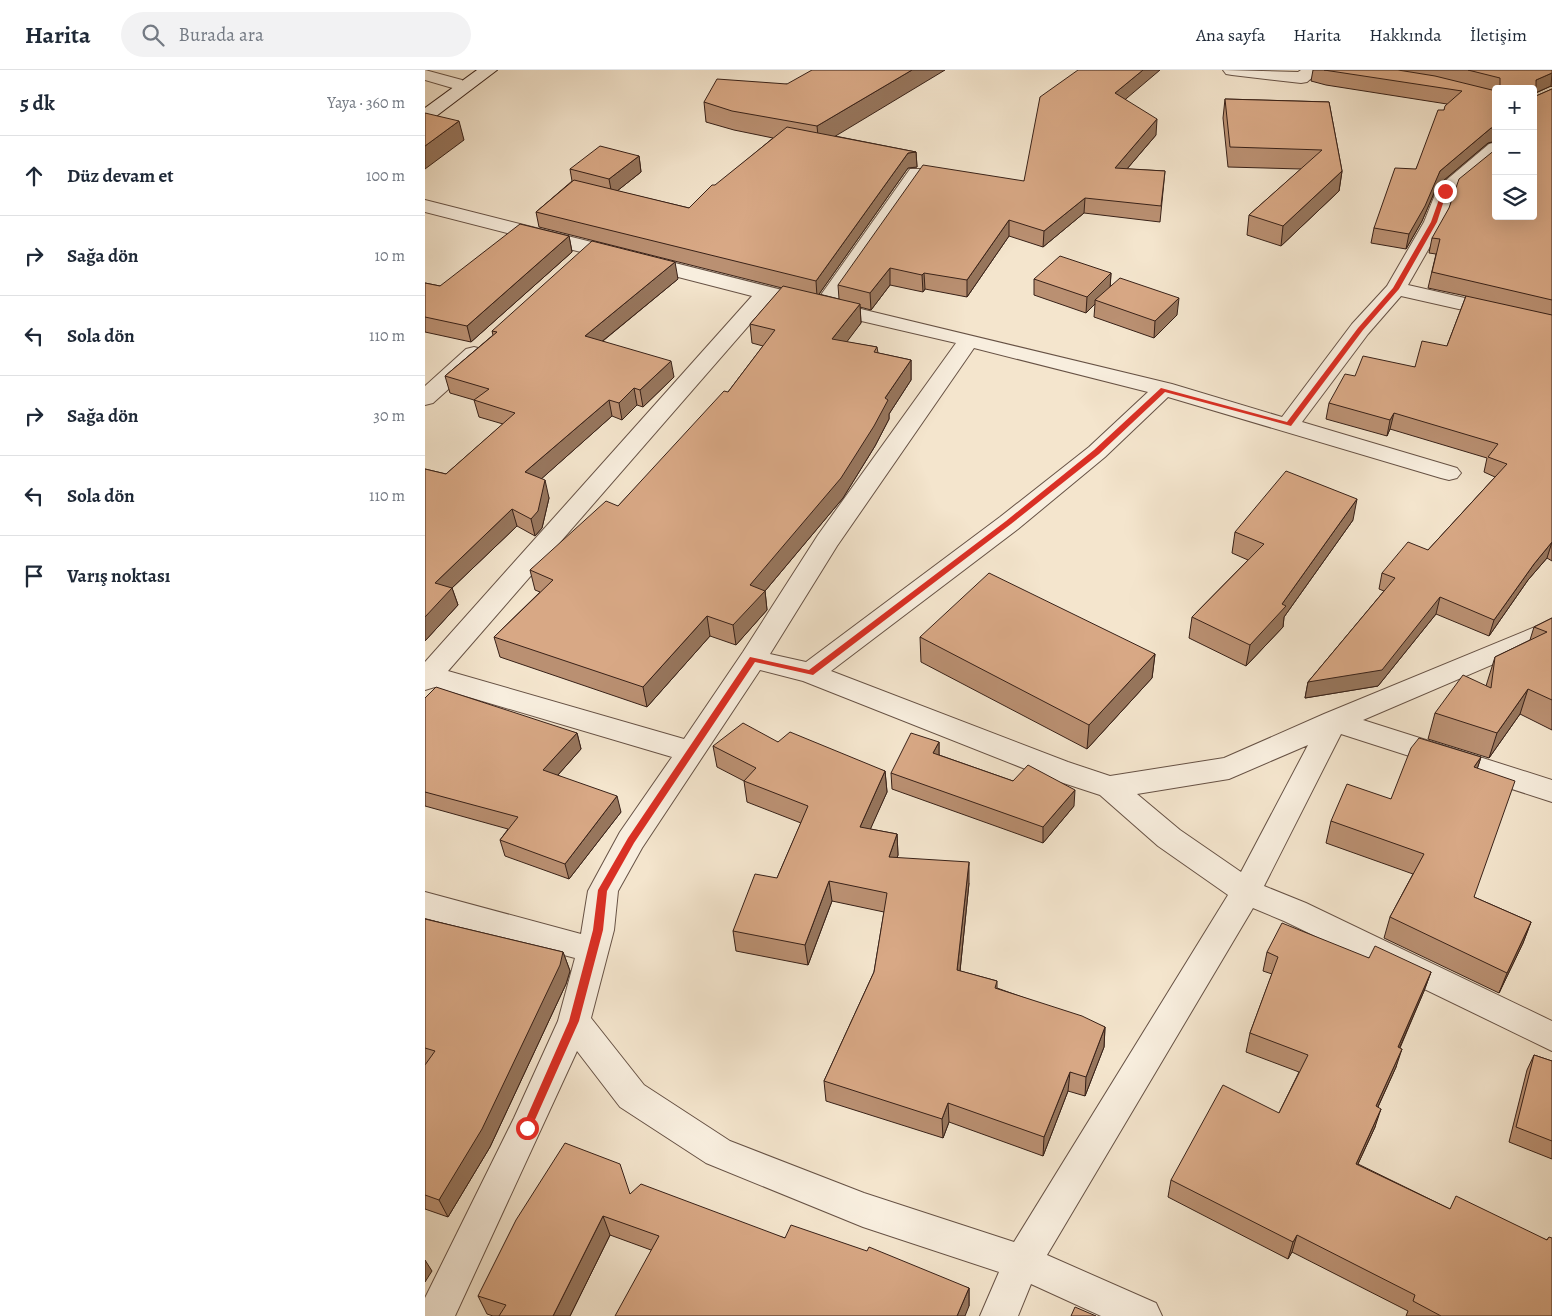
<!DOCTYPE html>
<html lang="tr">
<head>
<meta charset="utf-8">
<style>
	body { margin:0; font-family:Alegreya,serif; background:#f2f2f3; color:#1f2937 }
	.controls { position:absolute; right:15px; top:15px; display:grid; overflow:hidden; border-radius:5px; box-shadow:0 5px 20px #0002 }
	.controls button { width:45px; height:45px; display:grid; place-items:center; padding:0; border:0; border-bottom:1px solid #e0e1e3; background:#fff; color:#1f2937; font:25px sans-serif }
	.stop { position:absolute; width:15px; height:15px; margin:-11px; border:4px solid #d93025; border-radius:50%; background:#fff }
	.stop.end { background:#d93025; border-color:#fff; box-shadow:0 1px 5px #0008 }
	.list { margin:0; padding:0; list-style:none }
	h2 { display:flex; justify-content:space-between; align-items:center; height:65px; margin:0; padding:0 20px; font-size:21px }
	h2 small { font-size:16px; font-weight:400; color:#747a83 }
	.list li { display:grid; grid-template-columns:32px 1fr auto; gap:15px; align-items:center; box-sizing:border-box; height:80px; padding:0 20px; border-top:1px solid #e0e1e3 }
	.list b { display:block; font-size:19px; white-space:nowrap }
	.list em { font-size:16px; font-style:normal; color:#747a83 }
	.icon { flex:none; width:28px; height:28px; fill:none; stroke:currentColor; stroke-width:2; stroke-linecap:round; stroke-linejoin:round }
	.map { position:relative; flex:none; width:1127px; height:1246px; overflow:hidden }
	header { display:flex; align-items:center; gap:30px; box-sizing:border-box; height:70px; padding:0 25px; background:#fff; border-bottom:1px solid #e0e1e3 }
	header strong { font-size:24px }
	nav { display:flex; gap:28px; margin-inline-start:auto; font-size:18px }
	.search { width:350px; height:45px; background:#f2f2f3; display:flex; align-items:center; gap:12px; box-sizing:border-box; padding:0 18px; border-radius:28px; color:#747a83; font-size:19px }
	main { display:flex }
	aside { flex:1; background:#fff }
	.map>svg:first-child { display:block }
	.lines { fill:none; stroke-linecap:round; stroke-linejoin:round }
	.minor-casing { stroke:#675245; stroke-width:2 }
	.secondary-casing { stroke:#382118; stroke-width:2 }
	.minor { fill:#f8eede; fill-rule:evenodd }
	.secondary { fill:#f8eede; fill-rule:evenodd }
	.wall { fill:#ba9072; stroke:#382118 }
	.shaded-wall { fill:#97765d; stroke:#382118 }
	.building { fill:#d8a885; stroke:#382118 }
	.route { fill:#d93025 }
</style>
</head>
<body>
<header>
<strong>Harita</strong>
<div class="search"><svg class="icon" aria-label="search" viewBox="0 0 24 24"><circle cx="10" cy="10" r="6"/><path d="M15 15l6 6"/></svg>Burada ara</div>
<nav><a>Ana sayfa</a><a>Harita</a><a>Hakkında</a><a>İletişim</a></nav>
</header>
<main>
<aside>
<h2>5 dk<small>Yaya · 360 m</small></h2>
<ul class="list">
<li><svg class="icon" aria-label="ahead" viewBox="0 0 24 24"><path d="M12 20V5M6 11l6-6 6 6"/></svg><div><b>Düz devam et</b></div><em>100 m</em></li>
<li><svg class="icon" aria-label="right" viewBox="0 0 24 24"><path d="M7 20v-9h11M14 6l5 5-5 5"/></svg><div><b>Sağa dön</b></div><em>10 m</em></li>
<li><svg class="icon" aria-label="left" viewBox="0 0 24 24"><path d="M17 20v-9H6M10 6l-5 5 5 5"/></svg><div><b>Sola dön</b></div><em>110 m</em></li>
<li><svg class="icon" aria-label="right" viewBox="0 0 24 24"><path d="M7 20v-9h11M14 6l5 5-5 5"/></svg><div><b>Sağa dön</b></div><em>30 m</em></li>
<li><svg class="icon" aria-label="left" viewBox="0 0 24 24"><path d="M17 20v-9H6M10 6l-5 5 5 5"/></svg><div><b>Sola dön</b></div><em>110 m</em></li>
<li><svg class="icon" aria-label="arrive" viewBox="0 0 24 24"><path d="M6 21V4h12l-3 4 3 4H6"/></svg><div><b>Varış noktası</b></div></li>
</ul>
</aside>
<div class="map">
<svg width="1127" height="1246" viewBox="0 0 1127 1246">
	<rect width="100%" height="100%" fill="#f4e5cd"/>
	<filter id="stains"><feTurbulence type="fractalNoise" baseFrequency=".004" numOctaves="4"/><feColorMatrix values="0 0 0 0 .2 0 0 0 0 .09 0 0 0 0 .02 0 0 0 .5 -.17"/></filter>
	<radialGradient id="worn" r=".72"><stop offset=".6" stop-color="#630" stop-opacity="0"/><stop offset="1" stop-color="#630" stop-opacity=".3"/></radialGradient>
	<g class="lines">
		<defs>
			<path id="minor" d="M0,0L37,10L40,14L37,18L31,19L0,10Z
				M798,0L873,2L876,0H896L882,12L876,13L807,5L801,4Z
				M1071,72V88L1029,123L1019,152L983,215L1127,248V260L976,226L943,264L877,352L1032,398L1036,403L1032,408L1024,410L1016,408L743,327L680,387L593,459L406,601L643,692L685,706L799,688L899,644L1127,550V569L938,650L1127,710V732L916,664L839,816L881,833L1127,951V981L859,851L828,838L622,1185L731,1233L737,1246H676L606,1214L593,1246H555L574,1202L438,1157L281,1093L195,1037L152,981L30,1246H0V1228L89,1048L133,951L150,888L0,848V822L156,864L163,821L195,762L247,687L10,617L0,620V592L327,226L0,142V130L393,229L485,99H499L502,103L411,233L747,314L857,347L927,254L962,216L999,152L1013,117L1064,74ZM346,230L531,273L393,465L318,582L259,669L23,601ZM549,278L723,322L664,377L575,447L381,592L345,584L412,476ZM335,600L378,611L623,708L675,725L733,776L803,825L589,1172L439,1123L305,1071L219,1015L166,948L189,860L193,821L217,778ZM883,675L816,802L755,760L712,724L804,709Z
				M49,277L57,279L60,284L57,289L8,333L0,335V316L41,279Z"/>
			<path id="secondary" d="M52,0H72L6,50L0,51V38Z"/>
		</defs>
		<use href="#minor" class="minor-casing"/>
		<use href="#secondary" class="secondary-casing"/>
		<use href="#minor" class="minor"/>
		<use href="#secondary" class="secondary"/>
	</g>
	<path class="wall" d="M888,0H1127V17L1126,16L1111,23V26L1127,19V491L1122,488L1103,510L1064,566L1011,544L953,616L880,628L883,612L959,521L954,519L957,503L1003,480L1070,407L1059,402L1062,388L965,359L962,366L901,349L904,333L930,306L990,297L1022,276L1041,226L1003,218L1011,184L1004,183L1007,168L1071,146L1108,19H1071V71L1063,73L1012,116L997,151L981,179L946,173L949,158L991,99L1022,34L901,15L886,11Z
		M362,14L410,66L491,82L492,97L483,98L394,224L414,229L413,215L599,111L700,29L731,65L702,99L740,101L735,152L659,143L618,177L584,166L542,227L500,219L498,222L465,215L446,240L435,237L436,253L421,272L452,277L453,283L486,290V310L464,344V349L450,376L418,428L340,521L342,540L311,575L285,566L222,637L75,587L69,567L115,522L110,520L105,500L193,436L303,322L338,276L327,273L325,254L357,218L114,157L111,142L147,111L145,99L214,86L216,102L192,121L264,138L348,68L309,60L281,52L279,32Z
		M800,29L904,32L917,101L914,121L856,176L822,165L824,145L876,99L803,97L798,48Z
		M144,166L147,182L46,272L0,262V213L15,216Z
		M686,203L685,217L752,245L729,268L669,247L670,234L661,243L609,225V209Z
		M253,209L178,271L249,307L218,337L212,335L197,350L187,346L116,409L124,428L117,458L110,466L92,456L27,518L33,535L0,571V399L21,404L78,354L54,347L49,330L25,323L20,306L68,265L67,261Z
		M928,450L859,547L858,557L821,596L764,568L767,547L823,490L807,483L810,462Z
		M1127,548V660L1095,644L1064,688L1003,669L1010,643L1061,616L1070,587L1105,570L1109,557Z
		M495,567L730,584L727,608L662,679L496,592Z
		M0,628L152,663L156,679L133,705L196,742L144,809L80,786L75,770L83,759L0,736Z
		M353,672L460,701L462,722L445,759L472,764L473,785L472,788L544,813L535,901L572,911V918L680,957L679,977L660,1026L643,1021L618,1086L524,1052L518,1068L401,1031L399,1011L449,902L459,842L407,831L383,895L311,881L308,861L352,808L376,753L322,732L319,711L292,697L288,676Z
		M514,672V685L588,711L649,736L618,773L467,719L466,703Z
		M1056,687L1052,699L1049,827L1106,852L1098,873L1074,923L959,868L965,847L988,804L901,773L906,751L966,729Z
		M0,849L138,882L145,901L141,914L65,1077L23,1147L0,1139Z
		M842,882L944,888L1006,902L999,921L975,978L971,997L953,1037L950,1057L933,1094L1025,1139L1122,1170L1124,1167L1127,1246H981L983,1241L867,1182L863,1189L743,1127L746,1110L854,1043L874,1002L821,982L825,963L847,904L838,901Z
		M1109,985L1127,991V1089L1084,1072L1102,1000Z
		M205,1124L360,1168L544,1218V1236L226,1180L185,1165L145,1246H68L62,1244L53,1226Z"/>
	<path class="shaded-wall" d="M487,0H520L394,76L392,56Z
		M718,0H735L689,39L690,23Z
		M1127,3L1126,16L1108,24L1111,10Z
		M732,49L731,65L689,114L690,98Z
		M34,51L39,70L0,99V76Z
		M1071,57V71L1063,73L1012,116L997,151L981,179L984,164L1015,101L1066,58Z
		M491,82L492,97L483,98L392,227L391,211L483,83Z
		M214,86L216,102L187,125L184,109Z
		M917,101L914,121L856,176L858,156Z
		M660,128L659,143L618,177L619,161Z
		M584,150V166L542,227V210Z
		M144,166L147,182L46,272L42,256Z
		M250,192L253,209L164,282L160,266Z
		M465,198V215L446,240L445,223Z
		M499,203L500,219L498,222L497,205Z
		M686,203L685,219L670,230V234L661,243L662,227Z
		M754,228L752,245L729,268L730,251Z
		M435,234L436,253L409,289L407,269Z
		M486,290V310L464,344V349L450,376L418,428L340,521L342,540L311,575L308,555L325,515L460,328Z
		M246,291L249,307L218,337L215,320Z
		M209,318L212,335L197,350L194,333Z
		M184,330L187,346L105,419L100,402Z
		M969,343L965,359L962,366L965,350Z
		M120,410L124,428L117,458L110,466L106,449Z
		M932,429L928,450L859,547L858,557L821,596L825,575L857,534Z
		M87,439L92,456L27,518L33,535L0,571V547L10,513Z
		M1127,472L1122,488L1103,510L1064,566L1069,550L1109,494Z
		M1015,527L1011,544L953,616L880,628L883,612Z
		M282,546L285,566L222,637L218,617Z
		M730,584L727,608L662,679L664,655Z
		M1103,619L1095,644L1064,688L1072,663Z
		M152,663L156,679L123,716L118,700Z
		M514,672V689L508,683Z
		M1056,687L1049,709V697Z
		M460,701L462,722L437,778L435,757Z
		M650,720L649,736L618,773V757Z
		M192,726L196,742L144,809L140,794Z
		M472,764L473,785L465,807L464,787Z
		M544,792V813L533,920L532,900Z
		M404,811L407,831L383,895L380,875Z
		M1106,852L1098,873L1074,923L1082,903Z
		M138,882L145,901L141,914L65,1077L23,1147L14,1130Z
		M1006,902L999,921L967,995L973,977Z
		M680,957L679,977L660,1026L661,1007Z
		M977,979L971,997L945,1054L951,1036Z
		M645,1002L643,1021L618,1086L619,1067Z
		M523,1033L524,1052L518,1068L517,1049Z
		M956,1039L950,1057L925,1111L931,1094Z
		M178,1146L185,1165L145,1246H128Z
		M872,1165L867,1182L863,1189L868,1172Z
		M0,1190L7,1201L0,1212Z
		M544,1218V1236L540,1246H532Z"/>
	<path class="building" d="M387,0H487L392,56L307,41L279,32L292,9L362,14Z
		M653,0H718L690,23L732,49L690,98L740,101L736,136L660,128L619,161L584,150L542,210L499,203L497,205L465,198L445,223L413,215L498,95L599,111L615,27Z
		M899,0H973L1010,6L1071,21V57L1066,58L1015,101L1000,136L984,164L949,158L970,98L991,99L1013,40H1019L1020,36L1037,21Z
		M1043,0H1127V3L1111,10V26L1127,19V230L1007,202L1015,169L1007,168L1024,138L1034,109L1071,79V146H1108V19H1075V8Z
		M800,29L904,32L917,101L858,156L824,145L897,80L805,77Z
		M0,43L34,51L0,76Z
		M362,57L491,82L483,83L391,211L111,142L149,110L264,138L287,115H290Z
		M175,76L214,86L184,109L145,99Z
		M95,154L144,166L42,256L0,247V213L15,216Z
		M167,171L250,192L160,266L246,291L215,320L209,318L194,333L184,330L100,402L120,410L113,441L106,449L87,439L10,513L27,518L0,547V399L21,404L90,343L49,330L64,319L20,306L72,262L67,261Z
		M635,186L686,203L662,227L609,209Z
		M695,208L754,228L730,251L670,230Z
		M358,216L435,234L407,269L452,277L449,282L486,290L460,328L463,330L449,356L416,408L325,515L340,521L308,555L282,546L218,617L69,567L128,510L105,500L181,431L193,436L299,321L303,322L350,260L325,254Z
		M1041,226L1127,245V472L1109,494L1069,550L1015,527L957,600L883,612L970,508L957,503L983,472L1003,480L1082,394L1063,387L1073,374L969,343L965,350L904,333L920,304L930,306L938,286L990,297L997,271L1022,276Z
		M861,401L932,429L857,534L861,536L825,575L767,547L839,474L810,462Z
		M564,503L730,584L664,655L495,567Z
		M1127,548V630L1103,619L1072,663L1010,643L1038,605L1066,618L1070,587L1122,562L1109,557Z
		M11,617L152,663L118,700L192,726L140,794L75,770L93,747L0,722V628Z
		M318,653L353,672L365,662L460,701L435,757L472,764L464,787L544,792L532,900L572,911L570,918L657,946L680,957L661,1007L645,1002L619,1067L523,1033L517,1049L399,1011L449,902L462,823L404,811L380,875L308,861L330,804L352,808L383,736L319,711L331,698L288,676Z
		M486,663L514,672L508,683L588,711L603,695L650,720L618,757L466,703Z
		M994,668L1056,687L1049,697L1090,711L1049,827L1106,852L1082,903L965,847L999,784L906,751L922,714L966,729L986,678Z
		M0,849L138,882L135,895L57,1059L14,1130L0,1125V995L10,981L0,978Z
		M857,853L944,888L950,876L1006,902L973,977L977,979L951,1036L956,1039L931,1094L1025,1139L1031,1126L1122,1170L1124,1167L1127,1168V1246H1016L988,1231L990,1225L872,1165L868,1172L746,1110L798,1015L854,1043L883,985L825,963L853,887L842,882Z
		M1109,985L1127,991V1071L1091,1057Z
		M140,1073L195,1094L205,1124L216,1114L360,1168L366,1155L442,1181L444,1177L544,1218L532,1246H190L234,1166L178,1146L128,1246H74L81,1235L53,1226L91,1150Z
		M650,1237L671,1246H646Z"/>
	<path class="route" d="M1020,119L1022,121L1012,152L974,219L938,260L866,356L740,322L674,384L586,454L388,605L330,592L209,773L182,821L178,860L154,951L105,1061H98L97,1058L144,951L168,860L173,820L203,768L325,587L384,600L581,451L669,380L736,318L862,352L933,258L968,218L1006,152L1017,121Z"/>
	<rect width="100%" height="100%" filter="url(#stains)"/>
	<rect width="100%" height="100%" fill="url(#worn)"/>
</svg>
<div class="controls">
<button>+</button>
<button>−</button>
<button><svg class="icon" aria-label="layers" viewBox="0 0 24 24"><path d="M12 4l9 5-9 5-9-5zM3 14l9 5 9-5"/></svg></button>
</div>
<div class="stop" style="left:102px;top:1058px"></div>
<div class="stop end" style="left:1020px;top:121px"></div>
</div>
</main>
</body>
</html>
